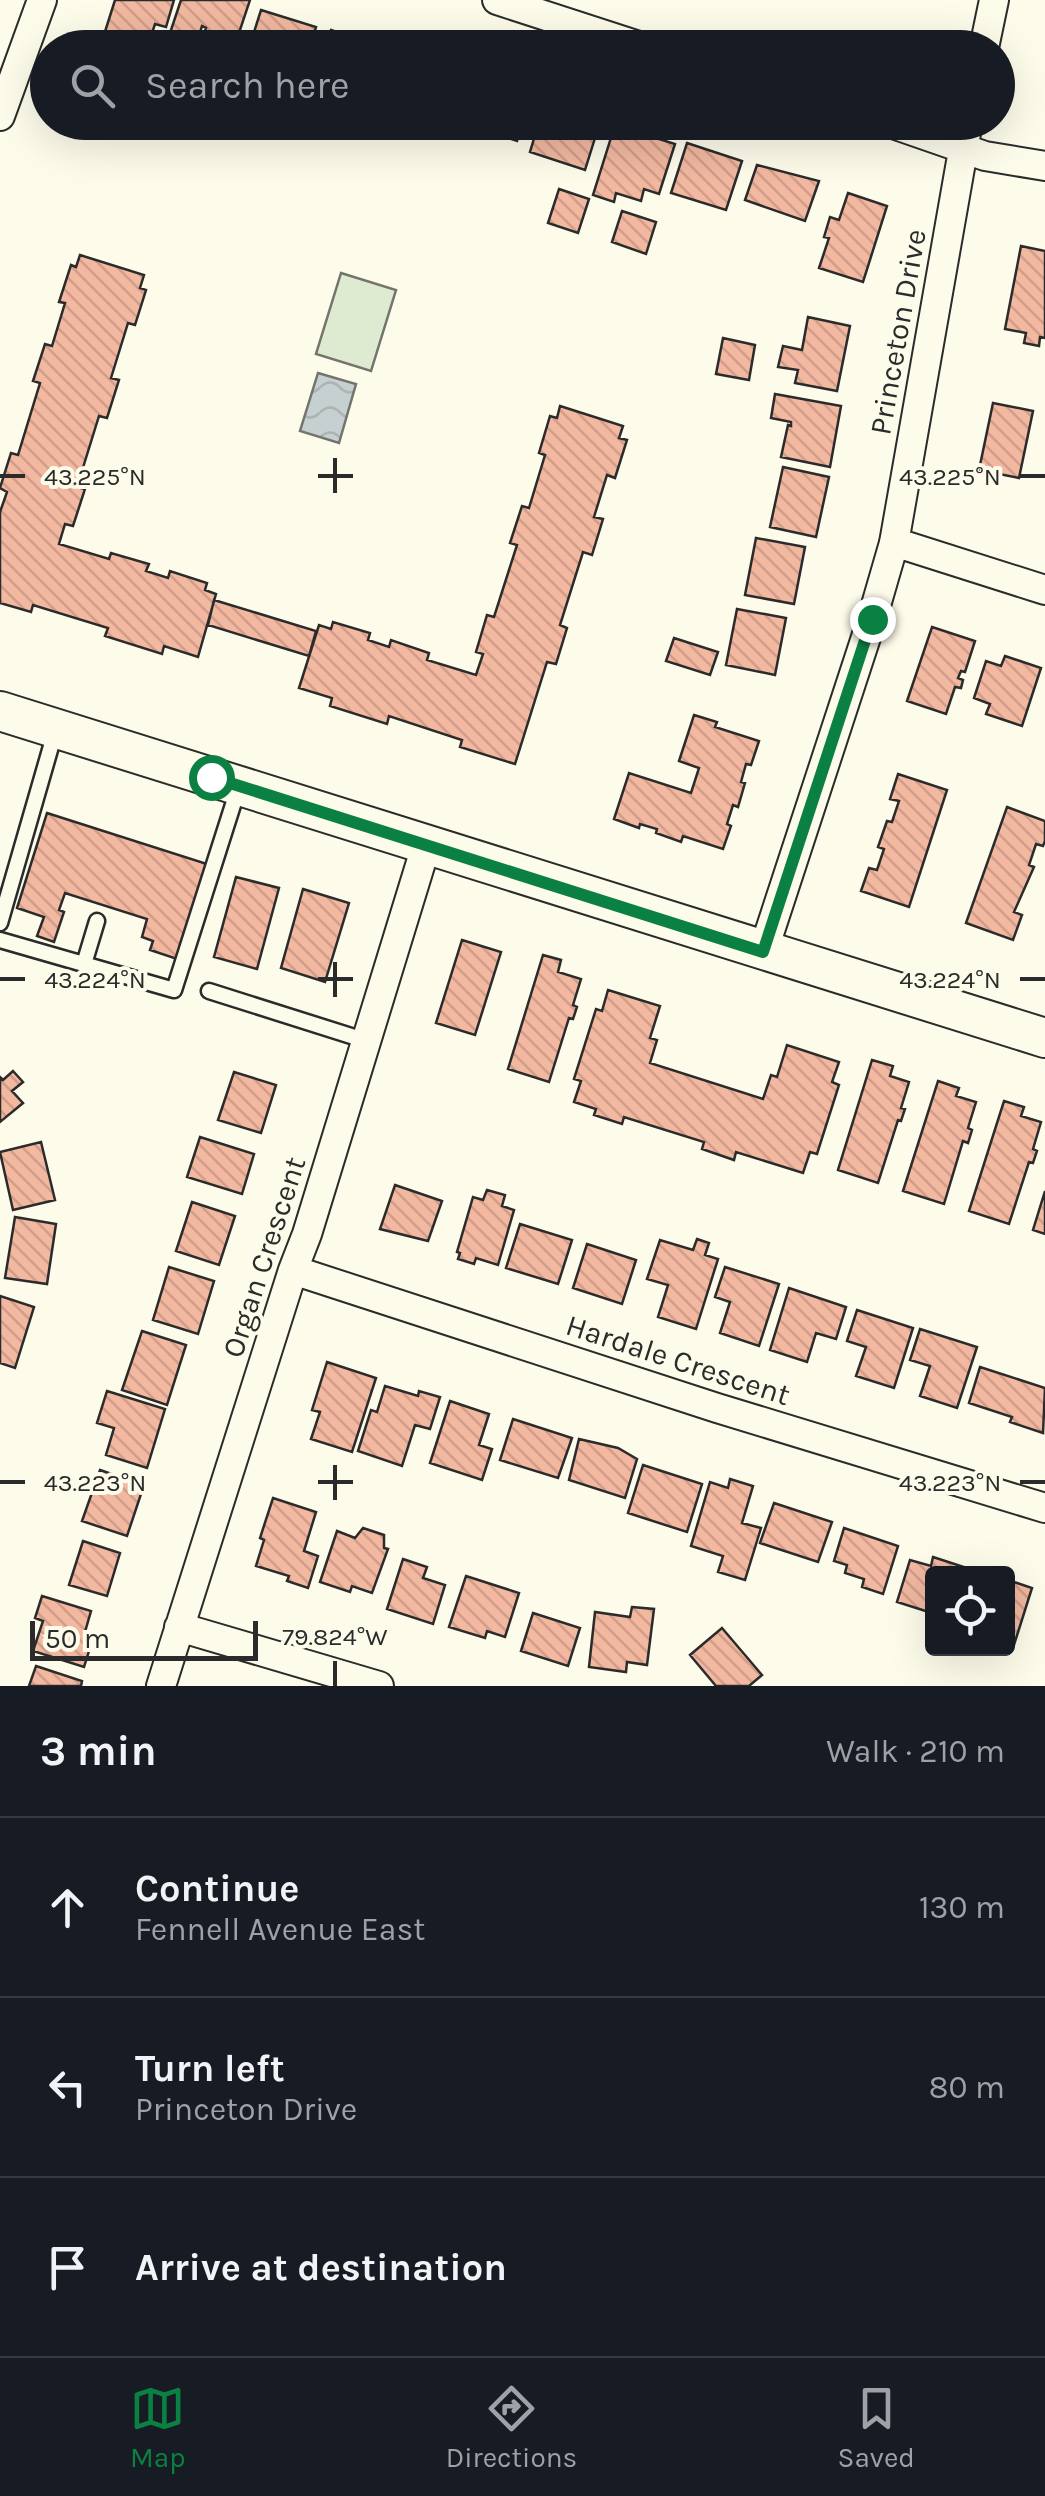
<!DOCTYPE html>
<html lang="en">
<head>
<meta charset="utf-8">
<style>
	body { margin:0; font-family:Karla,sans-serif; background:#242831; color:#f1f3f6 }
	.controls { position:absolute; right:30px; bottom:30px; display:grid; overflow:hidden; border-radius:10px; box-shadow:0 10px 40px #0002 }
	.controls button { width:90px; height:90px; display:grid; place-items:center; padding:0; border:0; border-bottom:2px solid #363941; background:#171b24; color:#f1f3f6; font:50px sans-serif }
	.scale { position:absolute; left:30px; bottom:25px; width:228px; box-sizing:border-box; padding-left:10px; border:5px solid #2b2b2b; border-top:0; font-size:28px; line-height:35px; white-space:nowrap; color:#2b2b2b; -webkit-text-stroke:8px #fdfbea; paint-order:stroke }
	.stop { position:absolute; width:30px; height:30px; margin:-22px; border:8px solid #0b8043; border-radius:50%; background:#fff }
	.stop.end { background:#0b8043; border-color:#fff; box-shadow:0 2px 10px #0008 }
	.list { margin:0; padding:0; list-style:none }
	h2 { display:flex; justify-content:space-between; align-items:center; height:130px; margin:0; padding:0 40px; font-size:42px }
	h2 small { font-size:32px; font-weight:400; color:#9ea1a6 }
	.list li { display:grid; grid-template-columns:65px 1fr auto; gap:30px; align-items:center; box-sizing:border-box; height:180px; padding:0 40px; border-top:2px solid #363941 }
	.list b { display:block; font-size:38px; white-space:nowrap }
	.list p { margin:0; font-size:32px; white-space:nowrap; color:#9ea1a6 }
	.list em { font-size:32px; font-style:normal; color:#9ea1a6 }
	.icon { flex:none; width:55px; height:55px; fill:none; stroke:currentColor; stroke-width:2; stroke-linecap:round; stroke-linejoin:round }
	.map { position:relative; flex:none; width:1045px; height:1686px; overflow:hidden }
	.search { position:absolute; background:#171b24; box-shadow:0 10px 40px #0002; left:30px; right:30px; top:30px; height:110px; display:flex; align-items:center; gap:25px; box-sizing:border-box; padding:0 35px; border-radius:55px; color:#9ea1a6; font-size:38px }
	.sheet { height:670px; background:#171b24 }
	nav { display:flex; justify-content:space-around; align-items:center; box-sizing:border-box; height:140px; border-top:2px solid #363941; background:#171b24; font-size:28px; color:#9ea1a6 }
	nav a { display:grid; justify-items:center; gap:5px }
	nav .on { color:#0b8043 }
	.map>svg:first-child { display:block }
	.park { fill:#deebd1; stroke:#74746e; stroke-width:2.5 }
	.water { fill:url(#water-waves); stroke:#74746e; stroke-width:2.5 }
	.building { fill:url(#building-back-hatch); stroke:#2b2b2b; stroke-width:2.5 }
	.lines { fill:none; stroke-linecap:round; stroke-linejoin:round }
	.service-casing { stroke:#2b2b2b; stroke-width:19 }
	.minor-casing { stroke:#2b2b2b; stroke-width:32 }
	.secondary-casing { stroke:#2b2b2b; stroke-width:42 }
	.service { stroke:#fdfbea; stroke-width:14 }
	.minor { stroke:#fdfbea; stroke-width:28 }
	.secondary { stroke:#fdfbea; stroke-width:38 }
	.route { stroke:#0b8043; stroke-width:12 }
	.ticks { fill:none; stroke:#2b2b2b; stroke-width:4 }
	.labels { text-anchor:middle; stroke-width:8; stroke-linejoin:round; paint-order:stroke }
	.street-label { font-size:30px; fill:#2b2b2b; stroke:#fdfbea }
	.ticks-label { font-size:25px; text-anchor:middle; fill:#2b2b2b; stroke:#fdfbea; stroke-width:8; stroke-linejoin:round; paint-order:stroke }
</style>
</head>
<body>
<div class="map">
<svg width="1045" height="1686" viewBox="0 0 1045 1686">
	<defs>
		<pattern id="water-waves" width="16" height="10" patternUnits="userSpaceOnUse" patternTransform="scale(2.5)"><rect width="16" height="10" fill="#c7d0d0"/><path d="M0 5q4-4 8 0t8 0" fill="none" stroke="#abb3b3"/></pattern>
		<pattern id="building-back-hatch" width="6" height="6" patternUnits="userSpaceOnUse" patternTransform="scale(2.5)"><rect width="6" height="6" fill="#f2b8a0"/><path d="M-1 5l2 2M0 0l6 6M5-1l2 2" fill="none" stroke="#d09e8a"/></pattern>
	</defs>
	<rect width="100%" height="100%" fill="#fdfbea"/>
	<path class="park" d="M341,273L396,290L371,371L316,354Z"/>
	<path class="water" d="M318,373L356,384L339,443L300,431Z"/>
	<path class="building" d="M115,0H174L166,27L155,24L147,48H133L103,38Z
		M181,0H250L236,42L205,31L206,28L202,26L197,42L170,33Z
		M261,10L316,27L310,48H249Z
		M331,30L384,48H325Z
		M463,122H523L517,141Z
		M539,122H600L585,170L530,152Z
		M615,125L675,144L659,194L644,189L641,201L616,193L614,202L593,195Z
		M687,143L742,161L726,210L671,193Z
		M757,165L819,181L805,221L745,200Z
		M559,189L589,199L578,233L548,223Z
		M848,193L887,206L863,282L819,268L829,238L824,237L830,217L839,220Z
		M622,211L656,222L646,254L612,242Z
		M1021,246L1045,251V338L1040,337L1039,346L1024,343L1026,333L1005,329Z
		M80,255L144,275L140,288L146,290L135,325L128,323L111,378L119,380L107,418L99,416L77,487L85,489L73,526L65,524L59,544L109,559L111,553L149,564L146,571L168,578L170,571L207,583L205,590L216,594L198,657L164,646L162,654L105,636L108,628L33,605L31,612L0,603V512L7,492L0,488L11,453L18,455L40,383L33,381L45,344L52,346L65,303L59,302L71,265L76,267Z
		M808,317L850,326L837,391L795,383L798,370L778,367L783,346L802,350Z
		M723,338L755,345L749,380L716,374Z
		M775,394L841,406L830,467L781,457L788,425L791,426V422L771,418Z
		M993,403L1033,411L1019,478L979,470Z
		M560,406L623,426L619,438L627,440L615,478L607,475L594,517L603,519L592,555L583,552L560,625L567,628L556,664L547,662L515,764L460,747L462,740L389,716L387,724L330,706L332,698L299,688L319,625L331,629L333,622L370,633L368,640L389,647L391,640L429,653L427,660L476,675L483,654L476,652L487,615L494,617L517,545L510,543L522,506L529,508L545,455L539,453L550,416L557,418Z
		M783,467L829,477L816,537L770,527Z
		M756,538L805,547L794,604L745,595Z
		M214,600L316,631L309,656L208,625Z
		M737,609L786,618L775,675L726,665Z
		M932,627L975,641L965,672L961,671L958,678L963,680L961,688L955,687L946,714L907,701Z
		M674,638L718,652L710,675L666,661Z
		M1005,656L1041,668L1022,726L986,714L990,704L974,698L986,661L1001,666Z
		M694,715L717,722L715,727L759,741L751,765L746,764L741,782L745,783L738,807L733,805L727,824L731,826L723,849L683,836L681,842L656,833L657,829L640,824L639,828L614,819L629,773L691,793L699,768L679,761Z
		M898,774L947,790L909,907L861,891L869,868L877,870L884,849L878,847L887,821L892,822L899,801L890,799Z
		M1007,807L1045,821V841L1043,846L1036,844L1029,865L1034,867L1014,912L1022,915L1013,940L966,923Z
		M47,813L207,864L177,959L150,950L153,941L142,937L147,919L65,893L59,910L64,912L54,942L37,936L44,917L17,908Z
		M236,877L279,888L257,969L214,957Z
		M303,889L349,903L325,982L281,968Z
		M462,940L501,952L475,1035L436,1023Z
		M543,955L561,960L558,972L581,979L573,1005L577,1007L573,1019L569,1018L549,1082L508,1069Z
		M608,990L660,1006L650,1038L657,1040L650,1063L763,1099L771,1075L777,1077L787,1045L839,1062L832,1082L839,1085L817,1154L810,1152L803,1173L736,1152L734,1160L702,1149L704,1142L624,1117L622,1124L594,1115L596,1109L574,1102L581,1081L574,1079L596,1009L602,1011Z
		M872,1060L893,1066L890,1076L909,1082L901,1108L905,1109L901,1121L898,1120L878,1183L838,1170Z
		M13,1071L23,1082L12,1091L23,1103L0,1122V1077L3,1080Z
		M234,1072L276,1085L261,1133L218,1120Z
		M938,1081L959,1088L956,1096L976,1102L968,1128L972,1130L968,1143L963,1141L944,1204L903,1191Z
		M1004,1101L1024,1107L1021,1116L1041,1122L1033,1149L1037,1151L1033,1163L1029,1162L1009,1224L969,1211Z
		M200,1137L254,1154L242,1194L187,1177Z
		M41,1142L55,1200L13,1210L0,1152Z
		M395,1185L442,1201L428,1241L380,1229Z
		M487,1190L505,1195L502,1206L514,1210L498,1265L476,1258L474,1264L458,1259L460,1253L457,1252L473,1197L483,1200Z
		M1045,1191V1234L1033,1230Z
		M192,1202L235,1216L219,1265L176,1251Z
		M15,1217L56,1224L47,1284L5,1278Z
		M520,1224L572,1240L558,1284L506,1268Z
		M697,1239L709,1243L705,1255L718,1259L696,1329L658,1317L668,1285L647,1279L660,1240L693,1250Z
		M587,1244L636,1260L622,1304L573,1288Z
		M169,1267L214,1281L198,1334L153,1320Z
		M725,1267L779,1284L759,1346L720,1333L730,1302L715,1297Z
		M789,1288L846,1307L836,1339L816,1333L807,1362L770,1350Z
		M0,1296L34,1307L15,1368L0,1363Z
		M857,1310L913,1328L894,1388L856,1376L866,1347L847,1341Z
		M920,1329L977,1347L957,1408L920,1396L930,1366L910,1360Z
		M142,1331L186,1345L167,1405L122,1390Z
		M327,1362L376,1378L352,1452L311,1439L320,1412L312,1410Z
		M980,1367L1045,1388L1043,1433L1010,1422L1012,1417L969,1403Z
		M385,1386L418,1396L419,1391L440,1397L430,1429L415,1425L402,1466L358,1451L371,1410L377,1412Z
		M107,1391L165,1409L147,1468L106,1455L114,1428L97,1423Z
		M450,1401L489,1414L479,1445L492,1449L482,1480L430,1463Z
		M513,1419L572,1438L558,1478L500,1460Z
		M579,1439L618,1448L637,1459L625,1498L569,1480Z
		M643,1465L702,1484L687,1532L628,1513Z
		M100,1470L144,1485L127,1536L82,1521Z
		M730,1479L753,1486L742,1523L761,1528L745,1580L718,1572L723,1556L691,1546L710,1482L728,1488Z
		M273,1498L316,1512L304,1551L318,1556L308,1588L287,1581L289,1576L256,1566L264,1540L260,1538Z
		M774,1503L832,1522L818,1562L760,1543Z
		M363,1528L384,1535V1548L388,1549L372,1593L352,1586L350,1592L320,1582L337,1531L355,1538Z
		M844,1528L898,1546L883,1594L862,1587L864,1579L845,1573L847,1565L834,1561Z
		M83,1541L120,1553L107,1596L69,1585Z
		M933,1557L967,1568L965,1574H932V1613L897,1602L910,1560L931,1566Z
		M403,1559L427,1567L423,1578L445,1585L433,1624L387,1609Z
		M466,1576L519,1593L505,1637L487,1631L485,1638L449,1627Z
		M1008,1580L1032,1588L1013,1648L1008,1646Z
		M42,1596L91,1611L85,1632L94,1635L84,1667L33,1651L43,1621L35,1618Z
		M632,1607L654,1609L647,1665L627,1662L626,1672L589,1667L595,1612L630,1617Z
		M533,1613L580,1628L568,1666L521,1651Z
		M722,1628L762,1675L749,1686H716L690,1655Z
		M36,1666L82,1681L81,1686H29Z"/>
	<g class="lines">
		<defs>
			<path id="service" d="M0,923L56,729
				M0,940L174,990L239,786
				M84,964L97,921
				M209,991L367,1041"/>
			<path id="minor" d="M497,0L645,48
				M984,48L994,0
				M0,116L42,0
				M887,122L985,156L1045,166
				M894,542L1045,590
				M763,952L872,619L894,543L968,122
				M293,1270L717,1408L1045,1508
				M179,1627L379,1686
				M161,1686L293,1270L307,1234L426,846"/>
			<path id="secondary" d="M0,711L1045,1038"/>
		</defs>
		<use href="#service" class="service-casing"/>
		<use href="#minor" class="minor-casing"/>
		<use href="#secondary" class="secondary-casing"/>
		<use href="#service" class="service"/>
		<use href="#minor" class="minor"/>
		<use href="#secondary" class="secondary"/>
	</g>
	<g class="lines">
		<path class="route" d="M211,777L763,952L872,619"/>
	</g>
	<path class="ticks" d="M335,458V493M0,476H25M318,476H353M1020,476H1045M335,962V997M0,979H25M318,979H353M1020,979H1045M335,1465V1500M0,1482H25M318,1482H353M1020,1482H1045M335,1661V1686"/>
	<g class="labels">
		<g class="street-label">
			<text transform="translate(898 332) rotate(-80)" y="10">Princeton Drive</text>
			<text transform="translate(264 1257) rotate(-72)" y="10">Organ Crescent</text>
			<text transform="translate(678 1360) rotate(18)" y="10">Hardale Crescent</text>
		</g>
	</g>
	<g class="ticks-label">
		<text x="95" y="485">43.225°N</text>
		<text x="950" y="485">43.225°N</text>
		<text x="95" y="988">43.224°N</text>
		<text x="950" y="988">43.224°N</text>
		<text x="95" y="1491">43.223°N</text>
		<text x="950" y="1491">43.223°N</text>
		<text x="335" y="1645">79.824°W</text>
	</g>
</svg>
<div class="controls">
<button><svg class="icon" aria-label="locate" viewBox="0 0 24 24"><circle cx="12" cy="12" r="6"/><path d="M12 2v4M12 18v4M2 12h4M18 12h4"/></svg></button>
</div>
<div class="scale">50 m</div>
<div class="stop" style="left:211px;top:777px"></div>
<div class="stop end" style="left:872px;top:619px"></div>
<div class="search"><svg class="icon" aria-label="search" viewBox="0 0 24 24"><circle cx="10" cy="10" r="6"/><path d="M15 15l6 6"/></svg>Search here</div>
</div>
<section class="sheet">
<h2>3 min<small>Walk · 210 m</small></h2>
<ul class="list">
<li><svg class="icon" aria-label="ahead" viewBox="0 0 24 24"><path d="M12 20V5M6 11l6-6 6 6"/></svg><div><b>Continue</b><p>Fennell Avenue East</p></div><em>130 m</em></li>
<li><svg class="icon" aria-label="left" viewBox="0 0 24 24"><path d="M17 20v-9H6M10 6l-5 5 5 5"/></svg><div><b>Turn left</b><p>Princeton Drive</p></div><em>80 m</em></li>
<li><svg class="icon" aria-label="arrive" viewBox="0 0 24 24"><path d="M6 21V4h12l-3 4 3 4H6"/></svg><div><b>Arrive at destination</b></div></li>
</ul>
</section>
<nav>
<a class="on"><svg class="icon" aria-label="map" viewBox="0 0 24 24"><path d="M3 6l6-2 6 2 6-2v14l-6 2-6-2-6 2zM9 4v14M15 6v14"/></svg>Map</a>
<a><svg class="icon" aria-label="directions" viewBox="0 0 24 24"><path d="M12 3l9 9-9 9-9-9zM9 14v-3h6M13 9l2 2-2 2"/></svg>Directions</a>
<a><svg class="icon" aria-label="saved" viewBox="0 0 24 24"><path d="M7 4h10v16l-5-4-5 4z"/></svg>Saved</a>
</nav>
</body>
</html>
